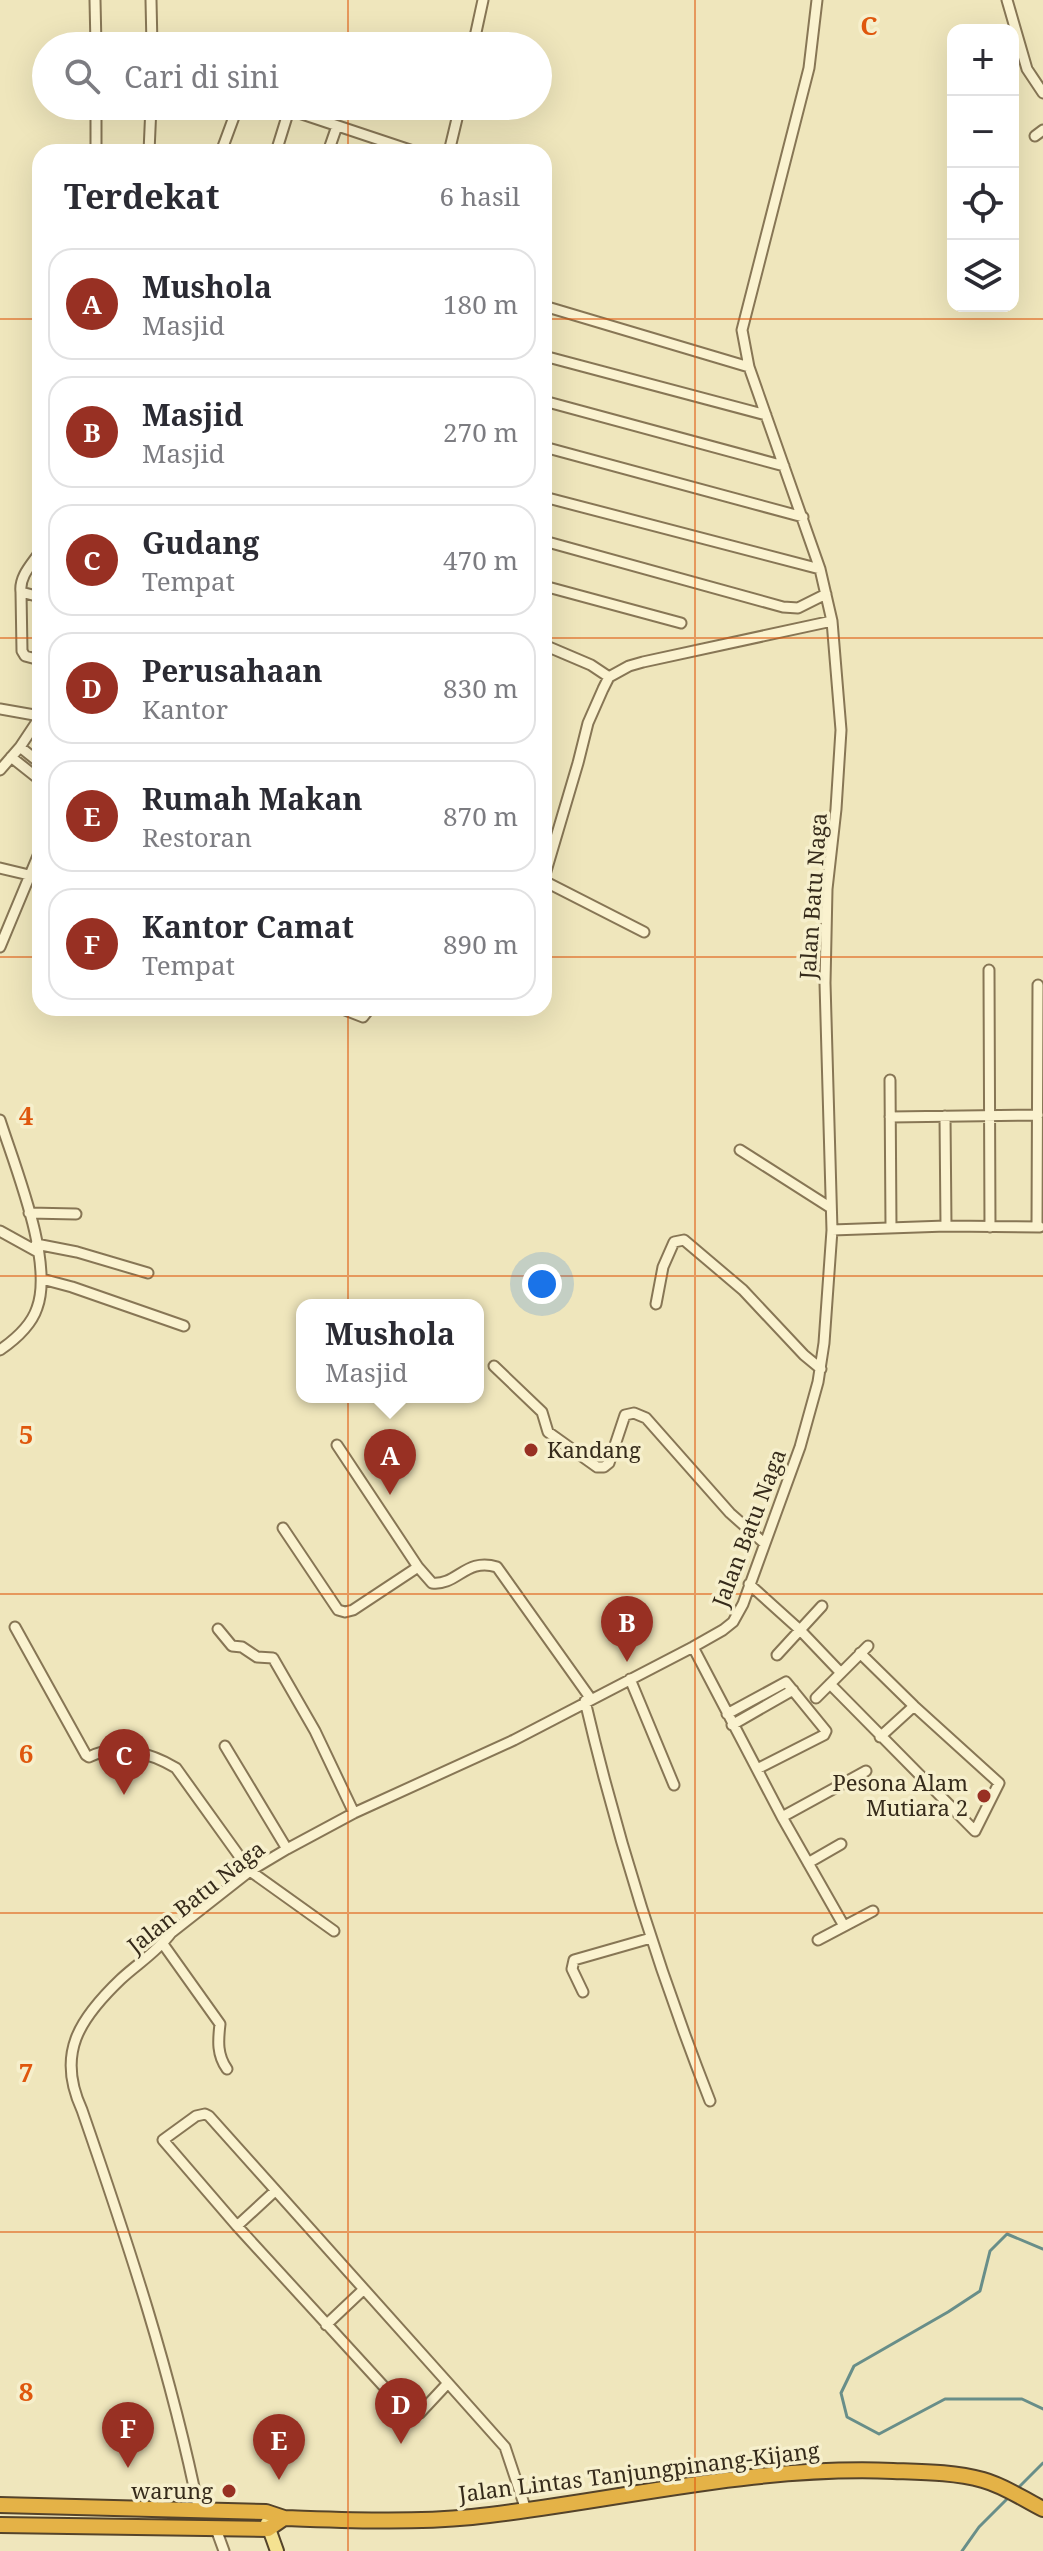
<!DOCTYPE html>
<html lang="id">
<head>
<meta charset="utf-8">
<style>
	body { margin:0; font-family:"Noto Serif",serif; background:#f7f7f7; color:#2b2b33 }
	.controls { position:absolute; right:24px; top:24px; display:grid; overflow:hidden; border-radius:16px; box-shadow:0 8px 32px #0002 }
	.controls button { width:72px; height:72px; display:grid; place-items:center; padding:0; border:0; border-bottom:2px solid #e1e1e2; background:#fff; color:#2b2b33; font:40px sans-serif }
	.you { position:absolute; left:542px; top:1284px; width:28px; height:28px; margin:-20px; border:6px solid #fff; border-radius:50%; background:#1a73e8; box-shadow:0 0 0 12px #1a73e833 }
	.badge { display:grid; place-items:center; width:52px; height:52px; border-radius:50%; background:#983023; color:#fff; font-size:26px; font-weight:700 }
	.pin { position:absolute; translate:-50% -66px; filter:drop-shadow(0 2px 4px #0008) }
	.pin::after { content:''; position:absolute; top:42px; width:28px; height:24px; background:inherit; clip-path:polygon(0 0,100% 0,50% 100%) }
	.popup { position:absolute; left:296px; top:1299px; width:188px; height:104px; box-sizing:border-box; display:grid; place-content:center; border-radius:16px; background:#fff; filter:drop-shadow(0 2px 6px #0005); font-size:26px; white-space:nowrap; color:#7c7c81 }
	.popup b { font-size:30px; color:#2b2b33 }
	.popup::after { content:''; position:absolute; left:50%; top:100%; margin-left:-16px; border:16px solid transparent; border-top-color:#fff }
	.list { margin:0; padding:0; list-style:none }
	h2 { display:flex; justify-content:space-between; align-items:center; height:104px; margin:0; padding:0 32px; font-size:34px }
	h2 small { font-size:26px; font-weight:400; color:#7c7c81 }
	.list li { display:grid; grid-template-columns:52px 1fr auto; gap:24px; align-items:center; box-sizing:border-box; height:112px; margin:0 16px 16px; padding:0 16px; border:2px solid #e1e1e2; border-radius:24px }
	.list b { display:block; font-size:30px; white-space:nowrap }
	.list p { margin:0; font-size:26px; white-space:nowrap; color:#7c7c81 }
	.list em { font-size:26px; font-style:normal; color:#7c7c81 }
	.icon { flex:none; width:44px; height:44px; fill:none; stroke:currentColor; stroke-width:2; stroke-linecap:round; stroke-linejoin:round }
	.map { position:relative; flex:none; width:1043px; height:2551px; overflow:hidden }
	.search { position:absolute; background:#fff; box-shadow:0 8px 32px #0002; left:32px; top:32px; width:520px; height:88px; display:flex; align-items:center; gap:20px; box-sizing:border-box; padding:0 28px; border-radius:44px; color:#7c7c81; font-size:30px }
	.panel { position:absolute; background:#fff; box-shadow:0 8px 32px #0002; left:32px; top:144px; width:520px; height:872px; border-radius:24px }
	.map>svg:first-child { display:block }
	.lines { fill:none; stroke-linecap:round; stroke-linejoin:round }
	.stream { stroke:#688e89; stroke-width:3 }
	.minor-casing { stroke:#877655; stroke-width:13 }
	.major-casing { stroke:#54432a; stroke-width:16 }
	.highway-casing { stroke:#54432a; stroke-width:18 }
	.minor { stroke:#faf2cf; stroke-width:9 }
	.major { stroke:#f5e291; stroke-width:12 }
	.highway { stroke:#e4b247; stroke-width:14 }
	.grid { fill:none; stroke:#df570d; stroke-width:2; stroke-opacity:0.55 }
	.poi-dot { fill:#983023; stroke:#f6efcc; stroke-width:3 }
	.labels { text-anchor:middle; stroke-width:7; stroke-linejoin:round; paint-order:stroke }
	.street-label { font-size:22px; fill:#362b1b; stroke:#f6efcc }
	.poi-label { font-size:22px; fill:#362b1b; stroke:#f6efcc; text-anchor:end }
	.grid-label { font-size:26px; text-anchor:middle; font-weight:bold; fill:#df570d; stroke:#f6efcc; stroke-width:7; stroke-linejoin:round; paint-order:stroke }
</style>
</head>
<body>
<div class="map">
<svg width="1043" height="2551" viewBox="0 0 1043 2551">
	<rect width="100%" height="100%" fill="#efe6bc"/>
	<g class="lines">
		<path class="stream" d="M1043,2249L1007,2234L990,2251L980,2291L948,2312L854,2366L841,2393L847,2417L879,2434L945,2399H1022L1043,2409
			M1017,2489L1043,2463
			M962,2551L979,2527L1009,2497"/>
		<defs>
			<path id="minor" d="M95,0L96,46
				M151,0L152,46
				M1007,0L1027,69L1043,93
				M473,46L483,0
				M96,106V152
				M278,106L416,152
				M1035,136L1043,130
				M149,152L151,106
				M221,152L238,106
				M276,152L289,110
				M328,152L337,126
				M449,152L460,106
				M544,306L749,367
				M544,356L766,415
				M544,401L784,466
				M544,447L803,517
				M544,497L820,569
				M544,541L783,607L798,608L826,594
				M40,552C31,565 19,577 21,592L40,597
				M544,586L681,623
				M21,592L22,651L25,656L40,660
				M544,645L591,665L609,677
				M0,709L40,716
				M20,747L40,763
				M11,757L40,780
				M0,770L20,747L40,717
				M0,868L29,875
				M544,878L578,763L588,723L603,689L609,677L629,666L643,662L832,621
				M544,881L644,932
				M0,947L40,851
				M989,970L990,1227
				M340,1008L363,1017L370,1008
				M890,1080L891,1228
				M945,1116L946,1226
				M890,1117L1038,1115
				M0,1120C15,1167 54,1262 37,1308C31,1326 16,1339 0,1350
				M740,1150L831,1208
				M29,1213L76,1214
				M1037,1227L1038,985
				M832,1230L946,1226L1040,1227
				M0,1231L38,1252
				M36,1244L77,1252L148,1273
				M42,1279L72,1287L184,1326
				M656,1304L663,1267L674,1242L684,1240L743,1290L804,1355L821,1369
				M494,1366L542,1412L548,1432L597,1467H604L609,1463L625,1415L634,1413L646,1418L730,1513L764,1543
				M337,1445L418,1567L432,1583C457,1586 466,1557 497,1567L591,1699
				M283,1528L338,1610L345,1612L353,1610L418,1567
				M749,1584L800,1630L841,1673
				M15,1627L86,1755L89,1757C116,1743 151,1753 176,1768L250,1871L334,1931
				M218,1629L232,1646L242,1647L257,1657L273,1658L315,1731L354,1813
				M693,1647L782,1817L844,1926
				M777,1655L822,1606
				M630,1679L674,1785
				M830,1684L975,1831L999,1783L914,1706L860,1653
				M816,1698L868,1646
				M585,1701C617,1838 659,1971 710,2101
				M727,1714L786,1682L826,1731L824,1735L757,1769
				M732,1725L793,1690
				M880,1737L914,1706
				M225,1746L287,1849
				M782,1817L866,1771
				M808,1863L841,1844
				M818,1940L873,1911
				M163,1944L220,2024C218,2041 217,2055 227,2069
				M583,1992L572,1969L574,1960L651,1938
				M237,2226L275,2191
				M326,2325L363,2290
				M448,2383L209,2116L205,2114L196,2116L163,2140L237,2226L409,2414L420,2413L448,2383L505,2447L526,2510
				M199,2511C171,2372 128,2243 82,2110C56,2054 79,2019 121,1979C137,1964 157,1952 171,1933L250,1871L287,1849L354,1813L514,1740L693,1647L723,1630L733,1622L743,1604L800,1447L818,1382L824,1343L832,1230L825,983L827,889L836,809L841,730L832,621L820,569L749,367L742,330L809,68L817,0
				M216,2529L224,2551"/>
			<path id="major" d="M267,2523L277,2551"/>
			<path id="highway" d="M0,2505L266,2512L284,2518C347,2520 409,2523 472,2517C613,2502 750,2465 893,2471C923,2472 954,2472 983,2480C1005,2486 1023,2499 1043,2509
				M0,2525L268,2529L284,2518"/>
		</defs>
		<use href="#minor" class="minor-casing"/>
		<use href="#major" class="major-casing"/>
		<use href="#highway" class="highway-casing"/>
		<use href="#minor" class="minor"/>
		<use href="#major" class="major"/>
		<use href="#highway" class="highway"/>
	</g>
	<path class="grid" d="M348,0V46M695,0V2551M348,106V152M0,319H40M544,319H1043M0,638H40M544,638H1043M0,957H40M544,957H1043M348,1008V2551M0,1276H1043M0,1594H1043M0,1913H1043M0,2232H1043"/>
	<g class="poi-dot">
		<circle cx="531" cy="1450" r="8"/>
		<circle cx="984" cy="1796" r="8"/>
		<circle cx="229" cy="2491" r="8"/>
	</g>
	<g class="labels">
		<g class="street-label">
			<text transform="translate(813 896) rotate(-86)" y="8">Jalan Batu Naga</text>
			<text transform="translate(749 1528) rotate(-69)" y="8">Jalan Batu Naga</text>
			<text transform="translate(196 1897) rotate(-38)" y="8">Jalan Batu Naga</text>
			<text transform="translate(639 2472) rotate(-7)" y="8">Jalan Lintas Tanjungpinang-Kijang</text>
		</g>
		<g class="poi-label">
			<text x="547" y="1458" text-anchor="start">Kandang</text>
			<text x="968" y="1791">Pesona Alam<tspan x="968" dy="25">Mutiara 2</tspan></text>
			<text x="213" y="2499">warung</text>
		</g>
	</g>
	<g class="grid-label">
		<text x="869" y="35">C</text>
		<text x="26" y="1125">4</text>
		<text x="26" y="1444">5</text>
		<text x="26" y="1763">6</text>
		<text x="26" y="2082">7</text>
		<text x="26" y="2401">8</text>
	</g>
</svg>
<div class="controls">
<button>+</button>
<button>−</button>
<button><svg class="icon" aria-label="locate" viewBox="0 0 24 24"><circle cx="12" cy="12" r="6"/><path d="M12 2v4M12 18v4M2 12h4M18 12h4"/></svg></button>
<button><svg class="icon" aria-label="layers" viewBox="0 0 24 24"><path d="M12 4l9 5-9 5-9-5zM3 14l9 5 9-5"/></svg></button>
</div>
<div class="you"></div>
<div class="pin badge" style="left:390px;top:1495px">A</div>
<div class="popup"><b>Mushola</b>Masjid</div>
<div class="pin badge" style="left:627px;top:1662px">B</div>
<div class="pin badge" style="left:124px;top:1795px">C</div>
<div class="pin badge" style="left:401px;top:2444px">D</div>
<div class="pin badge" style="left:279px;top:2480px">E</div>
<div class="pin badge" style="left:128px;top:2468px">F</div>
<div class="search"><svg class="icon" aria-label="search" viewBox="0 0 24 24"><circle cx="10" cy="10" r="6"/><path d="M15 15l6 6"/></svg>Cari di sini</div>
<section class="panel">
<h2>Terdekat<small>6 hasil</small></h2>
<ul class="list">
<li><span class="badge">A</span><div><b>Mushola</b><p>Masjid</p></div><em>180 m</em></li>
<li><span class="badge">B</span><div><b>Masjid</b><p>Masjid</p></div><em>270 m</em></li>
<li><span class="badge">C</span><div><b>Gudang</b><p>Tempat</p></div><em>470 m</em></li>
<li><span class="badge">D</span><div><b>Perusahaan</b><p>Kantor</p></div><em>830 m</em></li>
<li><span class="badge">E</span><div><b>Rumah Makan</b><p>Restoran</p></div><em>870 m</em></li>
<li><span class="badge">F</span><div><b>Kantor Camat</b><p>Tempat</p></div><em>890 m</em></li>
</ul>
</section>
</div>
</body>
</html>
